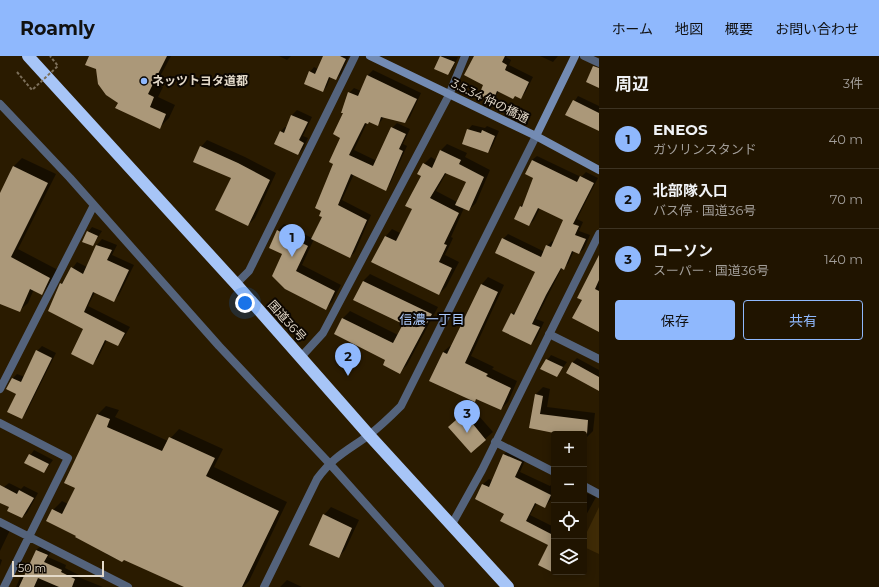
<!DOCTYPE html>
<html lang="ja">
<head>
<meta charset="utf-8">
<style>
	body { margin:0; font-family:Montserrat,"Noto Sans JP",sans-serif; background:#2d210f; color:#f1f3f6 }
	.controls { position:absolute; right:12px; bottom:12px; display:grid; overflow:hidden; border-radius:4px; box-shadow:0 2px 10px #0003 }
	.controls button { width:36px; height:36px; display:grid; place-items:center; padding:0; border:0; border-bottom:1px solid #3d3322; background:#201400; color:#f1f3f6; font:20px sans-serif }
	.scale { position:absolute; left:12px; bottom:10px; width:92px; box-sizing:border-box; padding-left:4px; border:2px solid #e4daca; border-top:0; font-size:11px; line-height:14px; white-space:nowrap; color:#e4daca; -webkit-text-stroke:3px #0d0701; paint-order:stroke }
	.you { position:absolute; left:245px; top:247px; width:14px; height:14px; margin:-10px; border:3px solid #fff; border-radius:50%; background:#1a73e8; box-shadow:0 0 0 6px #1a73e833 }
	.badge { display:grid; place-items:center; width:26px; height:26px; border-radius:50%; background:#8fb8fd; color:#111; font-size:13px; font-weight:700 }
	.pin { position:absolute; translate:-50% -33px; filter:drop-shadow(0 1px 2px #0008) }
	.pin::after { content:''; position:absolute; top:21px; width:14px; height:12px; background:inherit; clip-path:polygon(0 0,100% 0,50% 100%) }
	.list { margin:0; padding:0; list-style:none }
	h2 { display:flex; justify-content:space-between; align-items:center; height:52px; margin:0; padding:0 16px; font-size:17px }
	h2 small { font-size:13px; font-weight:400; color:#a29e99 }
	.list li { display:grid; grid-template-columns:26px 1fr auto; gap:12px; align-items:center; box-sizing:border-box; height:60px; padding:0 16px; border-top:1px solid #3d3322 }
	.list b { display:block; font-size:15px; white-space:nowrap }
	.list p { margin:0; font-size:13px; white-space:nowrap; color:#a29e99 }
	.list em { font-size:13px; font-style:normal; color:#a29e99 }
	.actions { display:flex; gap:8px; padding:12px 16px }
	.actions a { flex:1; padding:9px 0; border:1px solid #8fb8fd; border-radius:4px; text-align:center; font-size:14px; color:#8fb8fd }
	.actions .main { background:#8fb8fd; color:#111 }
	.icon { flex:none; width:22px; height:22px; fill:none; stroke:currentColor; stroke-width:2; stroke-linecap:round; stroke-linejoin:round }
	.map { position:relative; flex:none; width:599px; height:531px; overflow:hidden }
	header { display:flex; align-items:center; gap:24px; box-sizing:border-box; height:56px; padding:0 20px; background:#8fb8fd; color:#111 }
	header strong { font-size:19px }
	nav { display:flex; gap:22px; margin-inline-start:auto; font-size:14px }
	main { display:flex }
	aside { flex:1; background:#201400 }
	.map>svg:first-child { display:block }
	.green { fill:#3f2b06 }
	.shadow { fill:#0007; fill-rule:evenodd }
	.building { fill:#ab9879 }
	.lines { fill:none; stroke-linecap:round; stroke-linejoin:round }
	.street { stroke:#54637c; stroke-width:8 }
	.secondary { stroke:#738bb3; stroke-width:8 }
	.highway { stroke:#a7c5f7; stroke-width:12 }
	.path-bridge { stroke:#7c6f59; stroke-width:2; stroke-dasharray:3 2; stroke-linecap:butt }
	.poi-dot { fill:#8fb8fd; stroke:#0d0701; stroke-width:1.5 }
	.labels { text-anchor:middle; stroke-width:4; stroke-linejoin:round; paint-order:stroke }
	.poi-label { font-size:12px; font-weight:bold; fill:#e4daca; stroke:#0d0701; text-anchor:start }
	.street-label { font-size:12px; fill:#e4daca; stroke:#0d0701 }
	.neighbourhood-label { font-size:13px; fill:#accbfe; stroke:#0d0701 }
</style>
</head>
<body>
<header>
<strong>Roamly</strong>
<nav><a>ホーム</a><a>地図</a><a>概要</a><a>お問い合わせ</a></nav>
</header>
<main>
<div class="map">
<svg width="599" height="531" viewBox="0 0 599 531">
	<rect width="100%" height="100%" fill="#2a1b00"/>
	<path class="green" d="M599,451V498L584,491V482Z"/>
	<path class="shadow" d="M91,0H171L156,28L163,31L158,41L175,49L169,62L160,71L119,47Z
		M279,0H291L287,4Z
		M324,0H349L341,18L336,23L331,20L327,30L323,35L310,16L314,11L318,13Z
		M438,0L458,1L452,14L447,18L441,1Z
		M479,0H507L506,1L511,4L509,9L533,21L525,37L521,41L499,35L493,44L485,28Z
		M540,0H558L553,6Z
		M373,14L421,37L410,61L405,66L384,61L378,69L369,65L367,67L354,94L377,105L392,72L397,67L410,73L403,88L407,90L390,128L385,133L354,118L342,144L371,159L355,196L350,201L314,183L302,209L341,229L332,246L326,252L285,232L283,197L270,191L278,174L284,168L312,182L323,161L322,154L341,81L349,37L354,32L361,35L368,19Z
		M578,40L599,50V74L566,58Z
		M297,54L312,61L303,80L308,82L303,93L298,98L275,87L281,75L285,71H287L292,59Z
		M472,69L485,72L487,70L499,75L492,91L488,96L468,74Z
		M207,84L245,101L276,117L255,162L248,169L232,122L201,91Z
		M447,88L467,97L465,101L490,114L476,147L469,154L464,152L451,181L453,182L445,199L459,206L446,231L439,238L372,205L386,180L392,173L400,177L413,152L424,108L431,101L436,104L440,95ZM447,116L467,125L457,146L436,135Z
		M537,100L581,121L586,116L598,122L577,163L583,166L579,175L590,179L584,193L579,197L574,195L568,208L562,212L536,263L544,266L536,283L531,288L512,258L518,254L537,216L503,183L508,178L545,196L547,190L552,185L555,186L564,163L540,152L534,164L529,169L520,151L524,147L535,122L532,104Z
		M22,102L56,118L18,193L58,214L50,229L42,237L34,233L28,247L19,255L0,247V140L14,110Z
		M92,171L102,175L93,189L88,176Z
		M102,183L117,189L112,199L134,209L119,239L113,245L95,236L88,250L130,271L123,283L117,289L107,284L98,302L92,308L84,272L61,228L77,206L87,211L97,189Z
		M599,201V275L583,244Z
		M370,218L438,251L407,309L400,316L387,303L335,277L343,262L350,255L398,279L404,268L363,225Z
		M488,221L504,229L471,300L494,311L492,313L517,325L508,346L501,353L443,296L450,290H452L482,228Z
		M42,290L56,297L26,357L21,362L18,337L13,322L17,318L25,321L37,295Z
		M551,299L567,306L557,320L541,313Z
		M577,302L599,314V333L572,307Z
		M543,331L550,333L547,351L595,357L593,375L586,382H584V378H565L530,371L535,339Z
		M106,350L119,354L115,361L168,385L179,373L223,393L214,411L287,446L249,525L243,531H187L124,503L122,505L106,498L107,496L53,454L62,445L68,448L77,431L97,359Z
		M471,351L493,376L471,395L457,364Z
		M510,393L527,400L520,416L550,430L554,426V446L551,444L544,451L537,447L530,459L554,471V516L549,489L505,457L476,443L483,428L489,423L493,425L504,398Z
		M34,394L53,404L44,416L25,407Z
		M9,427L21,433L24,430L38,437L27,457L22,461L11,451L0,445V440L4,431Z
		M584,436L596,441L584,463Z
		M331,451L359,464L345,494L338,501L310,488L324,459Z
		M0,470L10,474L0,495Z
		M41,490L52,494L48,501L66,509L65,512L79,519L78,521L103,531H16L20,522L26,517L36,494Z
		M0,503L2,504L0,510Z
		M287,524L302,531H280Z"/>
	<path class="building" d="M89,0H167L148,38L154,41L150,51L166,58L160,73L115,52L118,47L106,39L98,28L96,13L85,9Z
		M323,0H340L346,3L336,24L329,21L323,36L304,28L309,15L315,18Z
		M440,0L455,6L448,19L434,13Z
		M474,0H505L502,6L507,9L505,14L529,26L521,43L515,40L513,43L497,35L493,45L479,39L483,29L464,19Z
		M593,10L599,12V32L586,26Z
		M367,19L417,43L405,67L381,61L378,70L369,66L368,68L365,67L349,99L373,110L391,71L406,78L399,93L403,95L386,135L351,118L338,149L367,164L350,202L311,183L322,161L319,160L321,155L315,152L333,108L329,106L340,82L333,78L343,57H341L348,36L358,40Z
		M573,44L599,57V75L565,59Z
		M291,59L308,66L299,84L304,87L298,99L274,88L280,75L284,77Z
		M467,73L481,77L482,74L495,80L488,97L462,88Z
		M200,90L238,107L270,124L248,170L215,154L231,122L193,106Z
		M440,94L461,104L459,108L484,121L469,155L455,149L466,126L445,117L430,142L459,157L444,188L447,189L439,206L452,212L439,239L371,206L385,180L396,185L412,153L405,150L421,120L417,118L423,107L432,112Z
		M532,104L577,126L580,120L594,127L573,168L579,170L575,179L586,183L579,198L572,195L564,214L561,212L546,239L532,268L540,271L531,289L502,275L511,257L514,259L535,216L495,197L502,182L541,201L546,189L551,191L563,164L538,152L529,170L514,163L520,150L522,151L533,122L525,118Z
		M13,110L48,127L11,201L50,222L42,239L30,233L20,256L0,248V137Z
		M277,174L308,190L296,215L335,235L326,254L285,233L272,220L282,198L269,192Z
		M87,175L98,180L93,190L82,186Z
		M96,189L112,194L107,204L129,214L114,246L93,236L84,256L125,277L118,290L105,284L93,309L71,298L83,273L48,255L60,227L62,228L71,211L83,218Z
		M599,199V224L595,233L599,235V276L572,262L582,244L577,242Z
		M363,225L432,258L400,318L383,309L385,304L334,278L342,262L393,287L403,268L353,244Z
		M481,228L498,236L465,307L488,318L486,320L511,332L501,354L476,343L475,346L429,325L443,296L447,298Z
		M36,294L52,302L22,363L7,356L16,338L6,333L12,322L21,326Z
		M546,303L563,311L557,321L540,313Z
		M572,306L599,321V335L566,317Z
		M535,338L543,340L540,358L588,364L587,378H559L529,372Z
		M464,357L486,384L471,397L448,371Z
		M97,358L110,363L107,371L162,395L169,381L215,402L206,420L279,455L242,531H184L124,504L122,506L75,481L76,480L46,465L52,453L62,458L75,432L64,427Z
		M29,398L49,408L44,417L24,407Z
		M503,398L522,406L515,421L551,439L545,452L535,447L526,465L553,479L554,478V517L538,509L548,489L500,465L504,458L475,443L482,428L489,431Z
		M0,429L17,438L19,434L34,442L22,462L7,455L9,451L0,447Z
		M323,458L352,472L339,502L309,489Z
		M36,494L48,499L44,506L62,514L61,516L75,523L72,531H59L38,522L34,531H19Z"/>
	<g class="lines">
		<path class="street" d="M584,0L599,7
			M0,48L70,122L219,290L329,407L440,531
			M236,228L249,215L355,0
			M549,278L599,303
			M301,301L323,277L449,39L465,0
			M0,333L94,149
			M0,367L68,402L4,531
			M495,386L554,416
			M584,430L599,438
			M0,466L128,531
			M452,468L482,414L599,178
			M264,531L317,423C334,400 347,395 369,379C381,370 391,360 401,350L536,80"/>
		<path class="secondary" d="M370,0L536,80L599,114
			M536,80L575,0"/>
		<path class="highway" d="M28,0L236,228L369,379L508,531"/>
		<path class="path-bridge" d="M17,16L32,34L58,10L50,0"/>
	</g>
	<circle class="poi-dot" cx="144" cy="25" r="4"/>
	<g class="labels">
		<g class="poi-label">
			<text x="152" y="29">ネッツトヨタ道都</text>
		</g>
		<g class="street-label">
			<text transform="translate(490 45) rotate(26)" y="4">3.5.34 仲の橋通</text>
			<text transform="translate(287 265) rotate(48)" y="4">国道36号</text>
		</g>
		<g class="neighbourhood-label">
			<text x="432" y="268">信濃一丁目</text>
		</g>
	</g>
</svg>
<div class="controls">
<button>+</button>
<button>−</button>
<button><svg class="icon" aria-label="locate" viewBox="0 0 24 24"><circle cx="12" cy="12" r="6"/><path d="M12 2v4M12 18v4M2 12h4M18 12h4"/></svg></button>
<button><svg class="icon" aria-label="layers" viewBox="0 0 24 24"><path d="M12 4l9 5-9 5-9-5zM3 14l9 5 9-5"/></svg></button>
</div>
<div class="scale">50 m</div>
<div class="you"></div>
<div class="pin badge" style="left:292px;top:201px">1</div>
<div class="pin badge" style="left:348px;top:320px">2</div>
<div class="pin badge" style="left:467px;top:377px">3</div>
</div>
<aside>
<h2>周辺<small>3件</small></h2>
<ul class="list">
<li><span class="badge">1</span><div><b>ENEOS</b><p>ガソリンスタンド</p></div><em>40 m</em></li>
<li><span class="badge">2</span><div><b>北部隊入口</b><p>バス停 · 国道36号</p></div><em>70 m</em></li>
<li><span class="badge">3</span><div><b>ローソン</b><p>スーパー · 国道36号</p></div><em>140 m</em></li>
</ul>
<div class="actions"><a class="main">保存</a><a>共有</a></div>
</aside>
</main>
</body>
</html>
